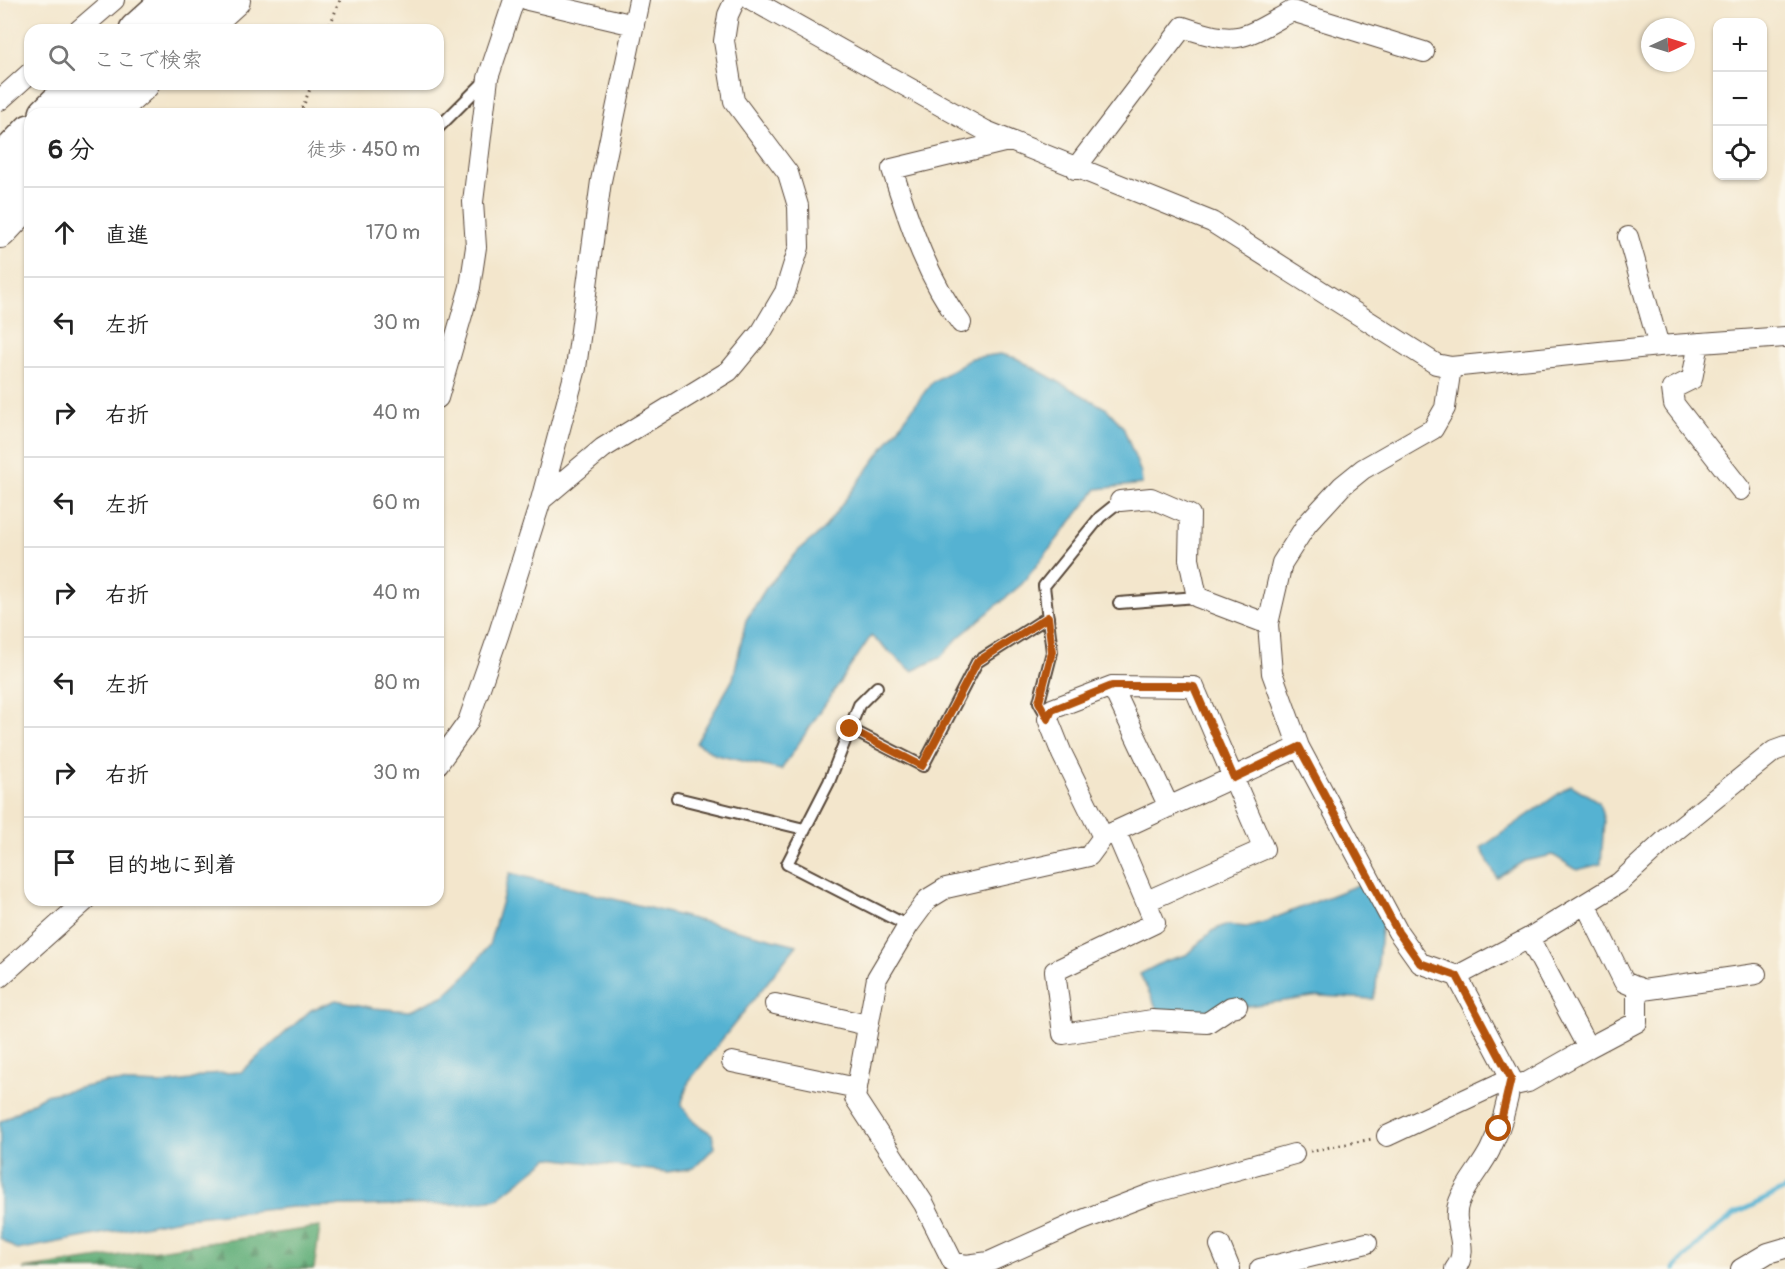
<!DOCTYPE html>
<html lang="ja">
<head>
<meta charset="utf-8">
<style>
	body { margin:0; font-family:Pangolin,"Klee One",sans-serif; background:#f2f2f2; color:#222 }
	.controls { position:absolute; right:18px; top:18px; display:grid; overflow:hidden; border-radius:12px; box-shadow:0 2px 4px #0004 }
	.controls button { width:54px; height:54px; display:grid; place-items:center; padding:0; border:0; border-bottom:2px solid #e0e0e0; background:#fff; color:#222; font:30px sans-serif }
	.compass { position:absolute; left:1641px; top:18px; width:54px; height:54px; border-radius:50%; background:#fff; box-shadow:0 2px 4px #0004; rotate:86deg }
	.stop { position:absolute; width:18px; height:18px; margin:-14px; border:4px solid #b45309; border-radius:50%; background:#fff }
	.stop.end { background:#b45309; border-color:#fff; box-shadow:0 2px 6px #0008 }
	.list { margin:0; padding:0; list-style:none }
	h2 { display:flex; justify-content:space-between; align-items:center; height:78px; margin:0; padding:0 24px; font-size:26px }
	h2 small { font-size:20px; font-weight:400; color:#767676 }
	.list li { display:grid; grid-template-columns:39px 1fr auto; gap:18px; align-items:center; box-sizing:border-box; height:90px; padding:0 24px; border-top:2px solid #e0e0e0 }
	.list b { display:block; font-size:22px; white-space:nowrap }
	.list em { font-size:20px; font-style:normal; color:#767676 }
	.icon { flex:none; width:33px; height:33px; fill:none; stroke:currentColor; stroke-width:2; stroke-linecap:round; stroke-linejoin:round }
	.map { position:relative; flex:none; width:1785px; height:1269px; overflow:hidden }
	.search { position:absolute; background:#fff; box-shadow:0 2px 4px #0004; left:24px; top:24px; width:420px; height:66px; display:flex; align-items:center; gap:15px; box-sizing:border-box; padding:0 21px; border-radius:18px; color:#767676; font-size:22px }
	.panel { position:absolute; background:#fff; box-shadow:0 2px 4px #0004; left:24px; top:108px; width:420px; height:798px; border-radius:18px }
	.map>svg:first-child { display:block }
	.forest { fill:url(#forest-firs); stroke:#4e6c4b; stroke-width:1.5 }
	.water { fill:#54b2d2; stroke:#486e78; stroke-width:1.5 }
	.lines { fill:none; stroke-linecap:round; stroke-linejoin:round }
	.stream { stroke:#54b2d2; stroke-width:5 }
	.service-casing { stroke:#574638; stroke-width:14 }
	.minor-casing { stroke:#574638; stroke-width:22 }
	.primary-casing { stroke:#574638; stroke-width:34 }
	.motorway-casing { stroke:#574638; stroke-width:36 }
	.path { stroke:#574638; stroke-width:3; stroke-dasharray:1.5 4.5; stroke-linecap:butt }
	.service { stroke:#fff; stroke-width:10 }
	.minor { stroke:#fff; stroke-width:20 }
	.primary { stroke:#fff; stroke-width:32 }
	.motorway { stroke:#fff; stroke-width:33 }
	.route { stroke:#b45309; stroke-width:8 }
</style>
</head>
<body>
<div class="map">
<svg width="1785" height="1269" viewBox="0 0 1785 1269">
	<defs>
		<pattern id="forest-firs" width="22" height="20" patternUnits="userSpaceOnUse" patternTransform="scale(1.5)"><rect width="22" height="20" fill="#61ae78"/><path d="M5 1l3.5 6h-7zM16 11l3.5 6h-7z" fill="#518e62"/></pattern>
	</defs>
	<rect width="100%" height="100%" fill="#fbf7ec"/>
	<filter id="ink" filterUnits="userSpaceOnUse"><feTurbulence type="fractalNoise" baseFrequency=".0167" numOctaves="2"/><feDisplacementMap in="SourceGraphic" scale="12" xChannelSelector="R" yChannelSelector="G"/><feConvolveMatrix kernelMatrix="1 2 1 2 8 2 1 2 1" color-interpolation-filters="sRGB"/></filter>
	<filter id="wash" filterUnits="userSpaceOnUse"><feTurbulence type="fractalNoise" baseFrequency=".008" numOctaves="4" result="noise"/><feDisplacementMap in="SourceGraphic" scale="24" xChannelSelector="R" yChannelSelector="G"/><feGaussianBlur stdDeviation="1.35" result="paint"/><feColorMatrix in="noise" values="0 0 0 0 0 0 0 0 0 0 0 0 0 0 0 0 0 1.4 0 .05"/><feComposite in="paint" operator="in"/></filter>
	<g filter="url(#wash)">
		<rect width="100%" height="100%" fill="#f3e6cc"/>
		<path class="forest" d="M320,1227L314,1269H23Z"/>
		<path class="water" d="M1000,354L1016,358L1107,409L1123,427L1141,473L1142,484L1097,489L1022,584L958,638L940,658L912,671L871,636L781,770L716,755L696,743L733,679L746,620L766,588L799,550L823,530L932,382L972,358Z
			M1571,785L1599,802L1604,821L1601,864L1577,870L1553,855L1524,861L1497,878L1481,848Z
			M510,873L797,945L689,1081L681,1105L695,1123L712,1134L715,1147L694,1168L667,1172L549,1158L497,1199L460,1204L292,1207L185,1218L17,1250L0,1238V1122L45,1095L108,1082L162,1084L190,1080L208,1074L241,1072L311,1010L336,1000L374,1008L409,1011L445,995L469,972L489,945Z
			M1363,883L1384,925L1381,929L1376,988L1373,999L1320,996L1241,1007L1207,1016L1159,1013L1140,974L1165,961L1186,955L1212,931L1225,925L1247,927L1267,921Z"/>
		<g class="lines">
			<path class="stream" d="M1674,1269L1700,1242L1735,1214L1785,1189"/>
		</g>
	</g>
	<g filter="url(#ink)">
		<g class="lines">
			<defs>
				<path id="service" d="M438,128L485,81
					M1119,603L1197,597
					M877,687L859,705L829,782L787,864L908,926
					M1048,718L1039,702L1052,652L1044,586L1100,517L1120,501
					M850,729L923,766L977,662L1048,617
					M677,798L804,829"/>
				<path id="minor" d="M528,0L634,25
					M752,0L986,131L1212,222L1436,364L1451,367L1659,346L1785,337
					M79,30L114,0
					M0,100L30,73
					M1075,169L1183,27C1239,46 1242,39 1292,11L1424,52
					M1628,237L1659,346
					M961,323C926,276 910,224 892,169L1008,141
					M1699,343L1692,379L1672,389L1674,404L1741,490
					M1451,367L1445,408L1433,429L1363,469L1342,486L1307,524L1282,563L1268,624L1272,673L1299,747L1398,932L1420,963L1457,976L1511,1078C1508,1102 1501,1128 1490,1150C1481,1168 1466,1183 1459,1202C1450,1225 1472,1248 1455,1269
					M438,398L470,287L476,247L473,202L488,78L514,0
					M541,500L576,368L601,181L639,0
					M1120,501L1151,498L1190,515L1189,559L1197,597L1268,624
					M1112,686L1169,807
					M438,764L468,722L498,636L541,500L603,448L729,371L762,331L785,292L799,247L798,206L788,173L734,101L724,41L728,15L735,0
					M1116,832L1155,923L1055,971L1063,1034L1152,1020L1207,1023L1231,1007L1237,1006
					M1103,837L1062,754L1048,719L1052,709L1112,686L1194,687L1264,849L1147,901
					M1586,905L1624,982L1643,990L1756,974
					M1457,976L1529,938L1619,883L1675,831L1774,751L1785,747
					M0,977L86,900
					M775,1004L867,1025
					M1588,1048L1637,1022V987
					M732,1062L857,1088
					M1510,1086L1528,1082L1588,1048L1529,938
					M1387,1136L1511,1078
					M1294,1154L1153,1193L1080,1221L989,1262L966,1265L953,1262L924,1204L855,1098L877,978L908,926L928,899L946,888L1089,856L1103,837L1299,747
					M1220,1245L1230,1269
					M1260,1269L1367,1243
					M1741,1269L1768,1253L1785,1248"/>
				<path id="primary" d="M201,30L234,0
					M110,114L143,84
					M0,232L30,200"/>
				<path id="motorway" d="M136,30L169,0
					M174,30L206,0
					M46,114L76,84
					M85,114L116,84
					M0,163L30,131
					M0,204L30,167"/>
			</defs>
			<use href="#service" class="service-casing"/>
			<use href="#minor" class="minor-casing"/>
			<use href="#primary" class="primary-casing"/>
			<use href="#motorway" class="motorway-casing"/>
			<path class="path" d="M328,30L340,0
				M300,114L312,84
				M1310,1151L1372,1139"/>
			<use href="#service" class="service"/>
			<use href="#minor" class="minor"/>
			<use href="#primary" class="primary"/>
			<use href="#motorway" class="motorway"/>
		</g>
	</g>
	<g class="lines" filter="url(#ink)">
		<path class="route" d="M850,729L922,766L977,662L1048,617L1052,652L1039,702L1048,719L1052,710L1112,686H1185L1194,687L1234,778L1299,747L1398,932L1420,963L1457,976L1511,1078L1499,1129"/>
	</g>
</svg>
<div class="controls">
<button>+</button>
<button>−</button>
<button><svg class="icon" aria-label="locate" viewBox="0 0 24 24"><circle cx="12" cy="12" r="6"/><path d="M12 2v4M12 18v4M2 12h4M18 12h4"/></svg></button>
</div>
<svg class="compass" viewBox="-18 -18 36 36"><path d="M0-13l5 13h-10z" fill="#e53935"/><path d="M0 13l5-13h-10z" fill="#767676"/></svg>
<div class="stop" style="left:1499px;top:1129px"></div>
<div class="stop end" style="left:850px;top:729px"></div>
<div class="search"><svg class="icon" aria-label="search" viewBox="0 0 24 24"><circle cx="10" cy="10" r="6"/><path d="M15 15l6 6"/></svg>ここで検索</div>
<section class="panel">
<h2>6 分<small>徒歩 · 450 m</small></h2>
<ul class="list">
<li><svg class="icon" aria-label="ahead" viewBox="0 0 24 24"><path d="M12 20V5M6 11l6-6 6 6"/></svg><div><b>直進</b></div><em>170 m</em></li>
<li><svg class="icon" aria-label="left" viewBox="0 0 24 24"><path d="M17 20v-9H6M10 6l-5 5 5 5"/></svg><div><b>左折</b></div><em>30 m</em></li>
<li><svg class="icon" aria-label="right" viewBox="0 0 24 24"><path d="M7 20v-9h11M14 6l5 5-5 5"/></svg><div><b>右折</b></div><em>40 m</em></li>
<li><svg class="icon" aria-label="left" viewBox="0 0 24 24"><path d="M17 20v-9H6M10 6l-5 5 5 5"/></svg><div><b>左折</b></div><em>60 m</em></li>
<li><svg class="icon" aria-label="right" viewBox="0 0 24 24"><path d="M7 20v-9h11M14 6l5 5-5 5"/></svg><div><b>右折</b></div><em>40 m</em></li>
<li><svg class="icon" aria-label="left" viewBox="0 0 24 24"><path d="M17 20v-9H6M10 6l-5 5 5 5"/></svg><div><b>左折</b></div><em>80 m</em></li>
<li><svg class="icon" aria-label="right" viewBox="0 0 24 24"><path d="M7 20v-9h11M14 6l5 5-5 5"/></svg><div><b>右折</b></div><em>30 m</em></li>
<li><svg class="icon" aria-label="arrive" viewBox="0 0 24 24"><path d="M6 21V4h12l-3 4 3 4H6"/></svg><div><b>目的地に到着</b></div></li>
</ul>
</section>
</div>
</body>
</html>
